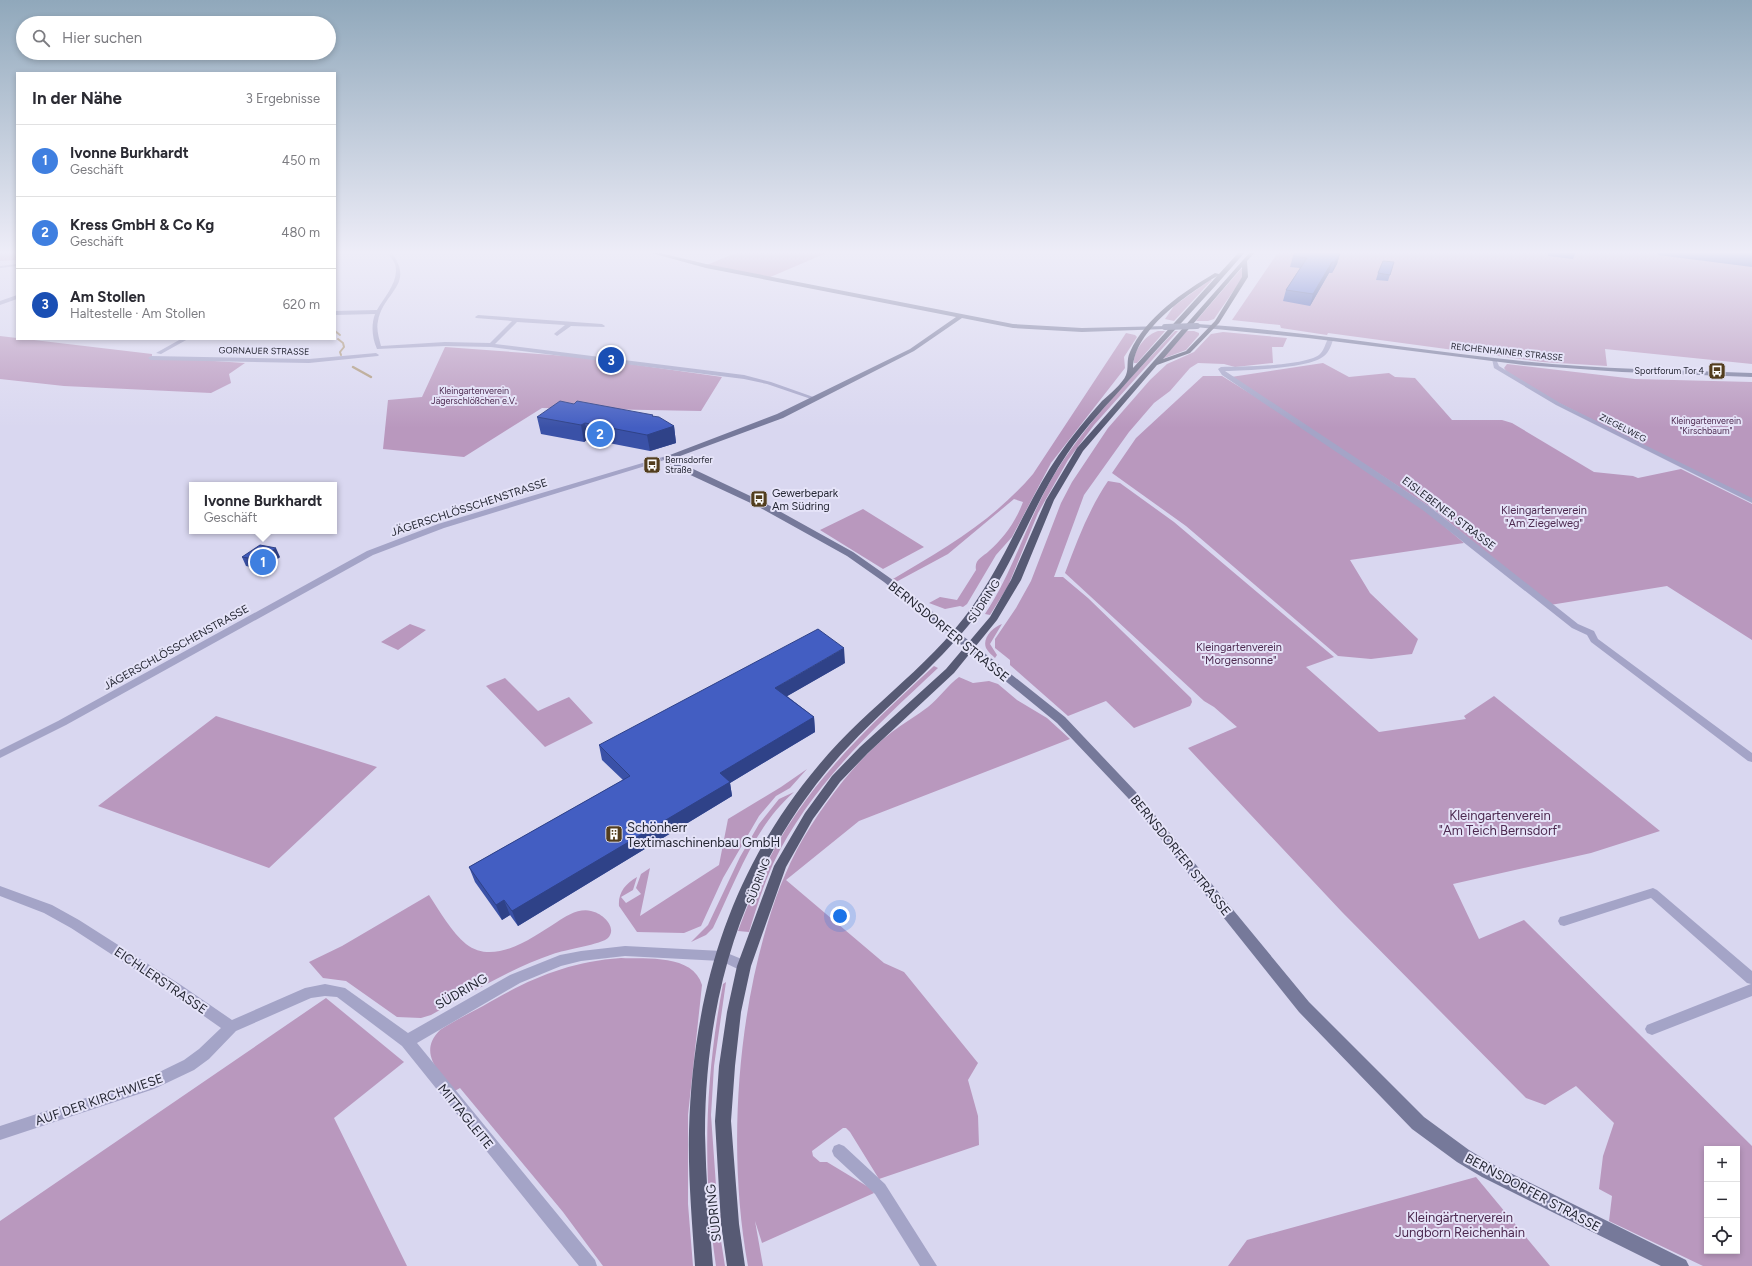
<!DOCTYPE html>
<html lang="de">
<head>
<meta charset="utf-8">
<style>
	body { margin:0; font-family:Figtree,sans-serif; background:#f2f2f3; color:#2b2b33 }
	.controls { position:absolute; right:12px; bottom:12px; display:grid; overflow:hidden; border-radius:0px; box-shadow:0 2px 6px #0003 }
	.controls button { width:36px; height:36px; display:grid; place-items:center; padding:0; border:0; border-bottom:1px solid #e1e1e2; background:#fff; color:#2b2b33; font:20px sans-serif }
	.you { position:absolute; left:840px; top:916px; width:14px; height:14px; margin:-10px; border:3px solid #fff; border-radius:50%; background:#1a73e8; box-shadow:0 0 0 6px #1a73e833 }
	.badge { display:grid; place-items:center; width:26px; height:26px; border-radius:50%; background:#523d1d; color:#fff; font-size:13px; font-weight:700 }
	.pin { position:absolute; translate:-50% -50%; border:2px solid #fff; box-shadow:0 1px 4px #0006 }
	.popup { position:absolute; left:189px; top:482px; width:148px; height:52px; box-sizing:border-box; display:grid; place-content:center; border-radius:0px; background:#fff; filter:drop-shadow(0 1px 3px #0005); font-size:13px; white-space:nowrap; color:#7c7c81 }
	.popup b { font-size:15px; color:#2b2b33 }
	.popup::after { content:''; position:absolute; left:50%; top:100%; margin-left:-8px; border:8px solid transparent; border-top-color:#fff }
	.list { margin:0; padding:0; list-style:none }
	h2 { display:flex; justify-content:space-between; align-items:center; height:52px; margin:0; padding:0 16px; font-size:17px }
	h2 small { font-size:13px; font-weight:400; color:#7c7c81 }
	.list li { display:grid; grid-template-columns:26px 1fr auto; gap:12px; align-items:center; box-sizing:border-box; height:72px; padding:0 16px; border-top:1px solid #e1e1e2 }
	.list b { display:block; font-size:15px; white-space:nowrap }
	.list p { margin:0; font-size:13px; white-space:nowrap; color:#7c7c81 }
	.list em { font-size:13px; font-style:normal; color:#7c7c81 }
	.icon { flex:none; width:22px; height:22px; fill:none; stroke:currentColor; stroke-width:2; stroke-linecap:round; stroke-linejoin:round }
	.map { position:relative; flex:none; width:1752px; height:1266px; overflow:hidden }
	.search { position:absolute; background:#fff; box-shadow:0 2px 6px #0003; left:16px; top:16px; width:320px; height:44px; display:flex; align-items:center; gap:10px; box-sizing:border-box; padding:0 14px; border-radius:22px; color:#7c7c81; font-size:15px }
	.panel { position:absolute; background:#fff; box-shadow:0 2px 6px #0003; left:16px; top:72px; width:320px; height:268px; border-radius:0px }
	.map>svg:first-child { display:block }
	.green { fill:#b998be; fill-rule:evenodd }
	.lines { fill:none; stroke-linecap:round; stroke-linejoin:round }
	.stream-far1 { stroke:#ac9677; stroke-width:2 }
	.stream { stroke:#ac9677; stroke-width:2.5 }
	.street { fill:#a4a4c7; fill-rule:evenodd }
	.secondary { fill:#76799a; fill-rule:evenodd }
	.primary { fill:#575a74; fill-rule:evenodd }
	.secondary-bridge { stroke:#76799a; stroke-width:6 }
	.wall { fill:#3a51a7 }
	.shaded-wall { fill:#2f4288 }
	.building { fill:#435ec2; stroke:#2f4288 }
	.labels { text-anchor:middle; stroke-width:4; stroke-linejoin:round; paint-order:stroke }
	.far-street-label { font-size:9px; fill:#252733; stroke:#e5e3f8 }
	.far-poi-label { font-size:9px; fill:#252733; stroke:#e5e3f8; text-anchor:end }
	.far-park-label { font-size:9px; fill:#4d2a50; stroke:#e5e3f8 }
	.poi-label { font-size:11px; fill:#252733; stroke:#e5e3f8; text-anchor:start }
	.street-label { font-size:11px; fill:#252733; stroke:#e5e3f8 }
	.park-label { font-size:11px; fill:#4d2a50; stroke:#e5e3f8 }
	.near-street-label { font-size:13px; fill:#252733; stroke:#e5e3f8 }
	.near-park-label { font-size:13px; fill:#4d2a50; stroke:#e5e3f8 }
	.near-poi-label { font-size:13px; fill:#252733; stroke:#e5e3f8; text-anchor:start }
</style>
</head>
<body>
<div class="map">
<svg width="1752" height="1266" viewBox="0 0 1752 1266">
	<rect width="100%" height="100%" fill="#d9d7f0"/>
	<path class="green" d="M0,251H17V260L0,261Z
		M740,251H831L768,278L707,265Z
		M1279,251H1752V364L1605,349L1607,366L1542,362L1328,333L1327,335L1281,328L1280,325L1232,320Z
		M1241,269H1242L1243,277L1214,319L1208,321H1196Z
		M1210,280H1212L1174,321L1165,319L1174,306Z
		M1158,331H1165L1137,363H1134C1133,350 1147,334 1158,331Z
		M1175,331H1178L1094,425L1068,460L1038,513L1008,586L990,615L985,614C1013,572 1026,524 1051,480C1081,428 1133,375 1175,331Z
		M1187,331H1194L1199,333V335L1186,350L1162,359Z
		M1223,332L1287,338L1283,347H1272L1273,363L1235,367L1224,364L1198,363L1190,368L1170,391L1154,403L1129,432L1084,495L1054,577H1063L1088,598L1191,698L1192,702L1190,706L1134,728L1106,701L1068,716L1010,665V660L995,648V639L1016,608L1031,581L1061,503L1072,482L1108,428L1150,380L1167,364L1194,352L1211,334Z
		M1126,333L1135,335L1137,337L1124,357L1125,368L1051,463L1012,537L996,555L967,604L963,607L960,606L945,609L929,603L940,597L957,600L976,570C974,559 983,557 989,551C1004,538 1016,521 1023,502L1014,499L948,554L896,582L893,579C944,549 994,520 1033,474Z
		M0,336L152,354V357L245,363L229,374L231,383L211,393L64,386L0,379Z
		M445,347L580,357L722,377L701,411L542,408L464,457L383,449L388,400L422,397Z
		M1323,363L1349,377L1389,373L1395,377L1415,378L1452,420H1502L1512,423L1594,472L1633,476L1638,478L1681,469L1752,504V640L1667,586L1550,605L1433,509L1231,377Z
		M1507,364L1635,379L1752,382V500L1557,402L1507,372L1504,368Z
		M1203,376H1222L1288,417L1424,509L1464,543L1350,560L1370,593L1418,639L1412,654L1371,659L1338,656L1186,526L1112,473L1136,438Z
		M1108,481L1120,483L1174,522L1334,657L1306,667L1379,732L1466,719L1464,716L1494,696L1660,831L1591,853L1453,884L1479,939L1524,920L1752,1146V1266H1703L1609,1221L1612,1196L1599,1189L1603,1156L1614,1123L1576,1086L1545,1105L1526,1098L1342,912L1188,748L1237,727L1214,707L1204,701L1065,573C1077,541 1089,509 1108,481ZM1707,1149H1737V1251H1707Z
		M863,509L924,547L883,569L820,530Z
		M410,624L426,630L398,650L381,642Z
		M1002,624L990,644L997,655L995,658C992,655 988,652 986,648C982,638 993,627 1002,624Z
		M934,666L938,668C876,726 810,786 773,864C763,886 756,909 749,932L738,931C753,890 771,850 796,814C834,758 884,712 934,666Z
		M959,677L973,683L989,681L998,684L1017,700L1047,718L1070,739L859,821L786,880L884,963L904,972L978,1063L968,1080L978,1116L979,1145L879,1179L850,1132L846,1128H843L812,1151L813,1156L820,1162H827L870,1188L874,1193L762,1243L755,1221L763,1266H748C728,1158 736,1027 768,922C773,906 778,890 785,875C799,841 820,810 843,781C857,764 874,746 892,732C904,723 916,716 928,707C939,698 948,685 959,677Z
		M505,678L538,711L569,697L593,723L545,747L486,686Z
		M216,716L377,767L269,868L98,806Z
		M807,769L790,788L776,796L759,816L723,878L701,926L684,933L637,932L619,906C618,893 625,884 637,877L633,890L621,897L626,903L641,894L636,888L641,874L650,868L640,916L719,865L728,819L781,787Z
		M794,792C753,828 736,881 713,928L706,935L691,942L708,925L740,857L759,824L779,799Z
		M429,895C439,910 452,933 466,944C494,966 532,938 557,922C566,916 579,908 591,911C602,913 618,927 608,938C603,944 563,950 553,954C509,969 471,993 431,1015L421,1018L397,1017L346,981L323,978L309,962L342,946Z
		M621,958C646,959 693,954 702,985L688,1115V1204L693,1266H603L563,1212L460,1088L453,1092C440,1072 417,1053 440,1030C454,1021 468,1014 483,1006C529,979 567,962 621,958Z
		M726,982L714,1066L711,1115L719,1228L725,1266H716C702,1171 705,1078 723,984Z
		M326,998L404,1062L334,1118L407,1266H0V1221Z
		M1476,1177L1550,1266H1228L1247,1240Z"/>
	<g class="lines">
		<path class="stream-far1" d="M335,331L340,335
			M338,339L343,343L344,347L340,352L341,355"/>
		<path class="stream" d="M353,367L371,377"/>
		<path class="street" d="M386,251H390C417,284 383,292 378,321C376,329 379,338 381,346L445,342L490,343L512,321L476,318L475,317L478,315L602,324L605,326L604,327L571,326L557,336L554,334L555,333L565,325L517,322L495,344L744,375L771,382L819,399L814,400L767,384L744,379L491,347L445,346L377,349C372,338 371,325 375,314L335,315V311L377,310C384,297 400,281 395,264C393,259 389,255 386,251Z
			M17,264V266L0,268V266Z
			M17,295V299L0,305V301Z
			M181,339H188L161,354L156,353Z
			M1328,339L1333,340C1331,346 1329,352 1324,356C1309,369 1246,370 1225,371L1430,507L1578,624L1594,631L1598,639L1752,753V762L1748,761L1591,642L1587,635L1572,628L1424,511L1222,375L1218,369L1221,367C1242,367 1303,366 1319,355C1324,351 1325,344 1328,339Z
			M376,353L379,355L378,356L309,363L151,360L148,358L151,356L309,359Z
			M1492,359H1496L1499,366L1560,403L1752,498V503L1556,405L1494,368Z
			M666,456L668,457V459L444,528L373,555L66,725L0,758V750L58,721L367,551L438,524Z
			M0,886L52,905L79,920L181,985L232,1020L305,988L325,984L345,988L408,1033L510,975L560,955L581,951L625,946L722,951L749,962L750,966L749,970L744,972L721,961L625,956L581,961L561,966L520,983L417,1043L595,1260L597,1266H579L402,1046L337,997L325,996L311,998L236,1031L209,1059L194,1070L154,1089L0,1140V1126L147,1078L184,1060L199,1049L221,1028L171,993L71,928L44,913L0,896Z
			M1653,888L1657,890L1752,971V996L1652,1035L1647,1033L1645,1029L1647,1025L1751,984L1747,983L1651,898L1564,926L1560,925L1558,921L1560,917L1564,916Z
			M839,1144L844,1146L885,1184L937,1266H920L875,1194L834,1156L832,1151L834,1146Z"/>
		<path class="secondary" d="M644,251H652L706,264L1013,324L1082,328L1167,326V328L1165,329L1082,332L1013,328L962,318L914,351L783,418L672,459L763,502L853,552L890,578L1065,717L1136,792L1309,1002L1424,1117L1469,1150L1494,1165L1686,1260L1689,1266H1661L1482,1177L1457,1162L1412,1129L1299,1012L1128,798L1057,723L884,582L847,556L757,506L669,465L662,458L777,414L910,349L956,317L706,268Z
			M1197,324C1306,331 1413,350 1522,361C1598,369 1675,370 1752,373V377L1622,372L1524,365L1308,338L1195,327V325Z"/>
		<path class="primary" d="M1240,251H1246C1208,295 1168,337 1129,380C1108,404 1085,427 1067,454C1032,505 1014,566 976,616C932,673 872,716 826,772C741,876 705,1000 705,1134C706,1178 709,1222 713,1266H695C692,1221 688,1176 689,1131C693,993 729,872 818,766C868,705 938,662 980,595C1009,551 1028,500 1058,456C1071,437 1086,419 1102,401C1109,395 1123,383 1126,375C1129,368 1126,360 1130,352C1146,317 1183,292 1215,273L1219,274ZM1217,276L1133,368C1134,330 1188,294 1217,276Z
			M1251,251H1256L1247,261L1248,277L1219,323L1190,353L1157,365L1083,451L1054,500L1021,580L997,620L954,673L868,753L840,782L813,819L786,867L751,966L741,1012L735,1066L731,1121L739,1224L745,1266H727L721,1224L715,1121L719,1066L727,1012L737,966L774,866L805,813L832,776L860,747L946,669L990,617L1011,580L1046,500L1077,448ZM1242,267V277L1215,321L1186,351L1163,359Z"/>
		<path class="secondary-bridge" d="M1165,327L1197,326"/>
	</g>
	<path class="wall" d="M990,251H1003L1002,252Z
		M1296,251H1340L1339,254H1340L1337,264L1332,273H1329L1310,306L1283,301L1286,290L1300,268L1290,267L1293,256Z
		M1548,251H1575V254L1573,259L1548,256Z
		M1657,251H1752V267L1658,255Z
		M1394,262L1388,281L1376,280L1378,273Z
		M574,404L653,415V416L674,426L676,443L650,451L588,439L584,442L541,434L537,417Z
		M242,557H280L263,570L246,566Z
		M845,663L787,696L814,717L815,732L730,783L732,796L518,926L510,915L502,920L475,882L469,867L623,780L602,760L599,745Z"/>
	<path class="shaded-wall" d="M1338,251H1340L1334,264L1337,253Z
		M1340,254L1337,264L1332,273L1335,262Z
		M1332,262L1329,273L1310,306L1313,294Z
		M585,423L588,439L584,442L581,425Z
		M674,426L676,443L650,451L647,435Z
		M276,548L280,557L263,570L259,560Z
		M844,648L845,663L777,702L775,688Z
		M814,717L815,732L730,783L732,796L518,926L512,911L720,773Z
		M504,900L510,915L502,920L496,905Z"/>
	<path class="building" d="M1296,251H1338L1337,253L1340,254L1335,262H1332L1313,294L1286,290L1307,258L1293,256Z
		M1550,251H1575V254Z
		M1734,251H1752V253Z
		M1383,261L1394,262L1390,275L1378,273Z
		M560,401L574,404L577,401L653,415L652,416L659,417L674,426L647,435L585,423L581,425L537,417Z
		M260,545L276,548L259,560L242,557Z
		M818,629L844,648L775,688L814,717L720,773L730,782L512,911L504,900L496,905L469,867L630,776L599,745Z"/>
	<linearGradient id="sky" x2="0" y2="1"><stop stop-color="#90a8bb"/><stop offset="0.59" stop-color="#eeedf8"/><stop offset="1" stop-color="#eeedf8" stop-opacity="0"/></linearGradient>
	<rect width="1752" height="428" fill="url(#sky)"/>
	<defs>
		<symbol id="bus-square" viewBox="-11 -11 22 22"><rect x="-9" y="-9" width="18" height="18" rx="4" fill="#523d1d" stroke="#e5e3f8"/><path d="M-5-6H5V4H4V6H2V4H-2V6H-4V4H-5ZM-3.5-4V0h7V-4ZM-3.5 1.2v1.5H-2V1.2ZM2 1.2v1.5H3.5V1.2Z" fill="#fff"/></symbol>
		<symbol id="building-square" viewBox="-11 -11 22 22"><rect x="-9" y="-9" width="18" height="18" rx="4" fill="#523d1d" stroke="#e5e3f8"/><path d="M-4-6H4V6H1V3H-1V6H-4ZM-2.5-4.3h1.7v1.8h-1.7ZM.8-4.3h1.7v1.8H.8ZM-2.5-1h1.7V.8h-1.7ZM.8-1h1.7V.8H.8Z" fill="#fff"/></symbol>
	</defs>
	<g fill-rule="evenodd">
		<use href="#bus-square" x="1707" y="361" width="20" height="20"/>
		<use href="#bus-square" x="642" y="455" width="20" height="20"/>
		<use href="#bus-square" x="749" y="489" width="20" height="20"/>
		<use href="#building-square" x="604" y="824" width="20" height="20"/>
	</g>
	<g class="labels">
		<g class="far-street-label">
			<text transform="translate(264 351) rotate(1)" y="3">GORNAUER STRASSE</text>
			<text transform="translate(1507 352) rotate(6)" y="3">REICHENHAINER STRASSE</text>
			<text transform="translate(1623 428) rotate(27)" y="3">ZIEGELWEG</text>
		</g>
		<g class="far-poi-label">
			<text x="1704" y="374">Sportforum Tor 4</text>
			<text x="665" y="463" text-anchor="start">Bernsdorfer<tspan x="665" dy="10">Straße</tspan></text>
		</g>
		<g class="far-park-label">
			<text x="474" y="394">Kleingartenverein<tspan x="474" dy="10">Jägerschlößchen e.V.</tspan></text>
			<text x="1706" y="424">Kleingartenverein<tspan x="1706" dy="10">"Kirschbaum"</tspan></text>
		</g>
		<g class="poi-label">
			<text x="772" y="497">Gewerbepark<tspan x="772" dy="13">Am Südring</tspan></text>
		</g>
		<g class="street-label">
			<text transform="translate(469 507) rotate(-18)" y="4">JÄGERSCHLÖSSCHENSTRASSE</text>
			<text transform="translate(1449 513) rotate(37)" y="4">EISLEBENER STRASSE</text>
			<text transform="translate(984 601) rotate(-57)" y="4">SÜDRING</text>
			<text transform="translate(176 647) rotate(-29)" y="4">JÄGERSCHLÖSSCHENSTRASSE</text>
			<text transform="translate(758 881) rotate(-69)" y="4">SÜDRING</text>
		</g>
		<g class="park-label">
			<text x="1544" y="514">Kleingartenverein<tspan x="1544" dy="13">"Am Ziegelweg"</tspan></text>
			<text x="1239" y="651">Kleingartenverein<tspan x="1239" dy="13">"Morgensonne"</tspan></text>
		</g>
		<g class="near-street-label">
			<text transform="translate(949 631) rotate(39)" y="5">BERNSDORFER STRASSE</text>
			<text transform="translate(1181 855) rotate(51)" y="5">BERNSDORFER STRASSE</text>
			<text transform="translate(161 980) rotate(34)" y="5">EICHLERSTRASSE</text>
			<text transform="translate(461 991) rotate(-30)" y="5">SÜDRING</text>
			<text transform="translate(99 1099) rotate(-19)" y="5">AUF DER KIRCHWIESE</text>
			<text transform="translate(466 1116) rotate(51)" y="5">MITTAGLEITE</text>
			<text transform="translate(1533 1192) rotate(28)" y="5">BERNSDORFER STRASSE</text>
			<text transform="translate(713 1213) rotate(-96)" y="5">SÜDRING</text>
		</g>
		<g class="near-park-label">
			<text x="1500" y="820">Kleingartenverein<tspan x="1500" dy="15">"Am Teich Bernsdorf"</tspan></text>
			<text x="1460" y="1222">Kleingärtnerverein<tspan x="1460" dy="15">Jungborn Reichenhain</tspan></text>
		</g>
		<g class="near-poi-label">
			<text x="627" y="832">Schönherr<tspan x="627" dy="15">Textimaschinenbau GmbH</tspan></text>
		</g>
	</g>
</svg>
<div class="controls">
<button>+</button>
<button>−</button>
<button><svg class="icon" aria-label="locate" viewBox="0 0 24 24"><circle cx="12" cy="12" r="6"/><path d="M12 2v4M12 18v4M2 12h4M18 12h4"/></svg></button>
</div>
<div class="you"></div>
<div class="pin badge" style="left:263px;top:562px;background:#3f7fe0">1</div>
<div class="popup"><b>Ivonne Burkhardt</b>Geschäft</div>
<div class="pin badge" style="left:600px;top:434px;background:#3f7fe0">2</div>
<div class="pin badge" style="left:611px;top:360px;background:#1a4fb4">3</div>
<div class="search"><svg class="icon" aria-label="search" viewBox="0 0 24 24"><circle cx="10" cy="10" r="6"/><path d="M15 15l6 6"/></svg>Hier suchen</div>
<section class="panel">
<h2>In der Nähe<small>3 Ergebnisse</small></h2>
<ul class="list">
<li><span class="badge" style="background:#3f7fe0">1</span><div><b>Ivonne Burkhardt</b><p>Geschäft</p></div><em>450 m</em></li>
<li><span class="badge" style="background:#3f7fe0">2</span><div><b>Kress GmbH &amp; Co Kg</b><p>Geschäft</p></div><em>480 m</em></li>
<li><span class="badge" style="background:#1a4fb4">3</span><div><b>Am Stollen</b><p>Haltestelle · Am Stollen</p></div><em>620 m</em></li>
</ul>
</section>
</div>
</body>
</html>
